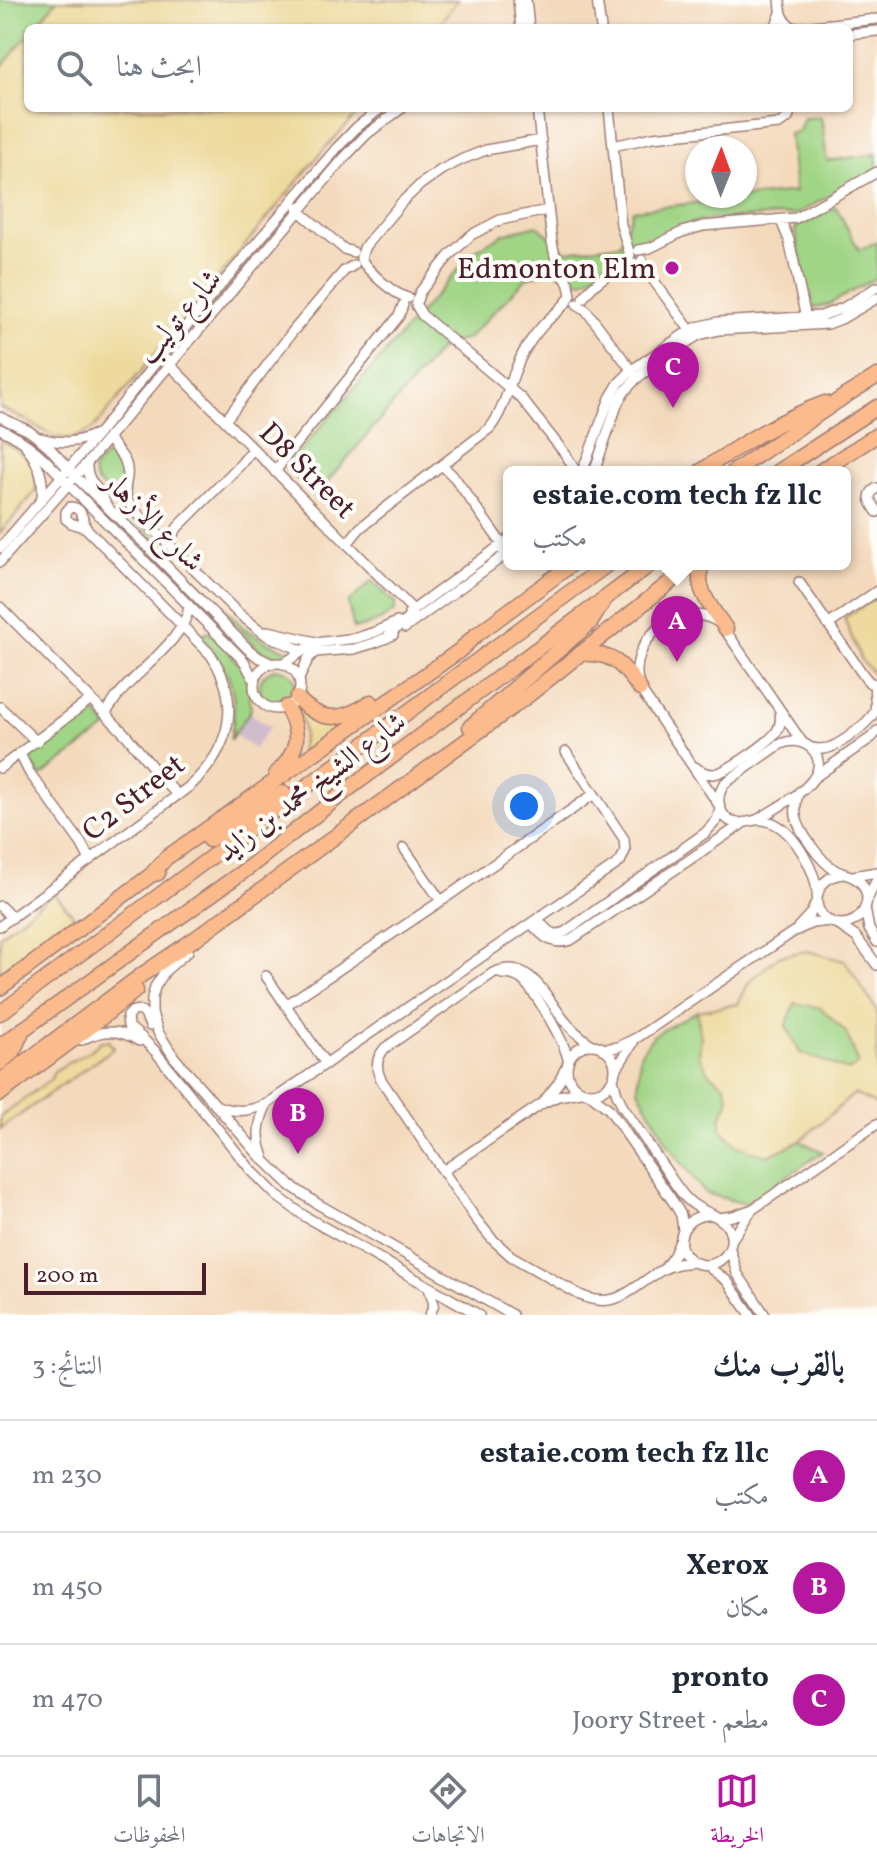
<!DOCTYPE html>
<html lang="ar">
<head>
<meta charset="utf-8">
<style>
	body { margin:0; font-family:Vollkorn,Amiri,serif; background:#f6f6f7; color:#1f2937; direction:rtl }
	.compass { position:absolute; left:685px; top:136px; width:72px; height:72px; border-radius:50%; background:#fff; box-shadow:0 2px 6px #0004; rotate:1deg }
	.scale { position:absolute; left:24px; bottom:20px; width:182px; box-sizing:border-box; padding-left:8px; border:4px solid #4a1f2b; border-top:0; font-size:22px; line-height:28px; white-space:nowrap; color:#4a1f2b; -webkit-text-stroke:6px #fdfcf7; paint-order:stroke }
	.you { position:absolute; left:524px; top:806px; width:28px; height:28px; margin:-20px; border:6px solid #fff; border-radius:50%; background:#1a73e8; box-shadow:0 0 0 12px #1a73e833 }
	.badge { display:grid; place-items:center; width:52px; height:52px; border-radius:50%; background:#b5179e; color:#fff; font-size:26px; font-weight:700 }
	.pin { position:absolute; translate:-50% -66px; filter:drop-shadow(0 2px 4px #0008) }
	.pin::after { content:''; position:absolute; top:42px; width:28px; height:24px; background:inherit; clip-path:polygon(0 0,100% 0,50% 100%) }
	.popup { position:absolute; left:503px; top:466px; width:348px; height:104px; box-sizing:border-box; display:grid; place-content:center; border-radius:12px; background:#fff; filter:drop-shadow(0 2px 6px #0005); font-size:26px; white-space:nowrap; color:#747a83 }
	.popup b { font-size:30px; color:#1f2937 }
	.popup::after { content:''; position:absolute; left:50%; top:100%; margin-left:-16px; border:16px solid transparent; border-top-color:#fff }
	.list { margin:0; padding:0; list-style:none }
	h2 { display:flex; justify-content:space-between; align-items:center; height:104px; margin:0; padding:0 32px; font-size:34px }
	h2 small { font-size:26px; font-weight:400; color:#747a83 }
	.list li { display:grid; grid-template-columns:52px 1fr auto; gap:24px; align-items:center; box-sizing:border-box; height:112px; padding:0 32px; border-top:2px solid #e0e1e3 }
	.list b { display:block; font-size:30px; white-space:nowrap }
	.list p { margin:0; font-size:26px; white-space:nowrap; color:#747a83 }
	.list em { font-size:26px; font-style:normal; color:#747a83 }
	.icon { flex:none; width:44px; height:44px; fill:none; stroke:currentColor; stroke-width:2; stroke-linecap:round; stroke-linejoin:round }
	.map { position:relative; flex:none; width:877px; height:1315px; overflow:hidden; direction:ltr }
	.search { position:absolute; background:#fff; box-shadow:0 2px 6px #0004; left:24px; right:24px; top:24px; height:88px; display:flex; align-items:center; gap:20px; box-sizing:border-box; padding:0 28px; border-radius:12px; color:#747a83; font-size:30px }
	.sheet { height:440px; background:#fff }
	nav { display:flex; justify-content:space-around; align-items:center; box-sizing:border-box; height:112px; border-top:2px solid #e0e1e3; background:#fff; font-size:22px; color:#747a83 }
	nav a { display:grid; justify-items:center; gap:4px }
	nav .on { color:#b5179e }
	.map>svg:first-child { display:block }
	.industrial { fill:#cfbdce }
	.green { fill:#a1d586; stroke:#767a58; stroke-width:2 }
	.sand { fill:#eeda9e; stroke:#9c7c64; stroke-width:2; fill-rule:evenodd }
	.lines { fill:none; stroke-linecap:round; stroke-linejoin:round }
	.minor-casing { stroke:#9f7c74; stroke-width:12 }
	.highway-casing { stroke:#9f7c74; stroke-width:17 }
	.minor { stroke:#fff; stroke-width:9 }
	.highway { stroke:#fbbb8d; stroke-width:14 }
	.poi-dot { fill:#b5179e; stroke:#fdfcf7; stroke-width:3 }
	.labels { text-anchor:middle; stroke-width:8; stroke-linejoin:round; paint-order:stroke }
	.poi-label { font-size:30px; fill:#4a1f2b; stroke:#fdfcf7; text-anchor:end }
	.street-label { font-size:30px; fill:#4a1f2b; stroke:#fdfcf7 }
</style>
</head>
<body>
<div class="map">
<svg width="877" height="1315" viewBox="0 0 877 1315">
	<rect width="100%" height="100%" fill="#fdfcf7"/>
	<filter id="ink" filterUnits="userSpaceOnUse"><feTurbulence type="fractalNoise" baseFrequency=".0125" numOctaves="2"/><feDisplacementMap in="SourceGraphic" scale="16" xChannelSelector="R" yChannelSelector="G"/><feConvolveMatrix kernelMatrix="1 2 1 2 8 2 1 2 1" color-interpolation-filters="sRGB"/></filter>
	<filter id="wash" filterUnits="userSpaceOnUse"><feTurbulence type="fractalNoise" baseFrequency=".006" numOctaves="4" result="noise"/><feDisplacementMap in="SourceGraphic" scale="32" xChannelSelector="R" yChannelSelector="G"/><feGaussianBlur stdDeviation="1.8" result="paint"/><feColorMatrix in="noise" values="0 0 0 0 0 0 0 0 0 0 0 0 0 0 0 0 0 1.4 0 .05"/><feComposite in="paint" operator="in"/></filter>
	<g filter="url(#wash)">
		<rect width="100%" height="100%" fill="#f4dabd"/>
		<path class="industrial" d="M250,713L270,727L254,749L235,735Z"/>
		<path class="green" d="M0,0H57L34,28H28V35L0,69Z
			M821,117L827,161L877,154V169L797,214L698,221L667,234L583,281L551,271L527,278L467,339L444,345L315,496L285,468L473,252L503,234L537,225L566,251L620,244L633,210L795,192L789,134L799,131L804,118Z
			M836,207L859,250L877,242V277L828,305L816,308L812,306L810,301L795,232L796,227Z
			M109,453L113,454L122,463L131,513L243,627L264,641L291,652V654C278,657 268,656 257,647L96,481C88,467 100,463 109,453Z
			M372,581L395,603V611L380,621L354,629L348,603Z
			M207,632L222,643L247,675L251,710L230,740C240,696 231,670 202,637Z
			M260 687a18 18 0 1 1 36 0a18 18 0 1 1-36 0Z
			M91,711L97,714L108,727L41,776L31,763L33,754L85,712Z
			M795,1003L820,1007L846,1032L859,1064L849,1071L800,1053L786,1026Z
			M697,1011L701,1038L699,1055L710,1074L725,1085L729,1100L721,1118L767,1156L800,1141L823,1152L745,1204L705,1193L670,1148L638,1089L640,1054L654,1035Z"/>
		<path class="sand" d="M57,0H458L439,24L443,28H34Z
			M28,35V108H363L326,147L95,427C66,449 50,434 24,419C16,415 8,412 0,408V69Z
			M0,440C20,451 47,464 34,493L0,533Z
			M877,597V678L861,660L844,618Z
			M300,709L348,721L298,758C304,742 306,728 298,712Z
			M54,893L74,916L0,971V935Z
			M807,951L845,961L877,1011V1103L875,1104L854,1094L800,1141L767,1156L738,1146L721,1129V1118L729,1099L725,1085L710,1074L699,1055L701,1038L697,1011L738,1004L749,982L779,956ZM795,1003L821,1008L846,1032L859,1064L849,1071L800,1053L786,1026Z
			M101,1041H108L114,1048L0,1129V1117L51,1079L54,1071L90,1051Z"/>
	</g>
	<g filter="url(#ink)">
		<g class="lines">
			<defs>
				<path id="minor" d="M518,0L521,28
					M526,0L529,28
					M597,0L601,28
					M780,0C781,12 782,21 794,28
					M775,28L781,13
					M794,28L877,19
					M849,34L877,31
					M537,108L552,242L556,260L569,285L571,295
					M609,108L621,225L630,255
					M613,146L653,137L779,124L788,118L791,108
					M298,207L299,211L344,249L353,252
					M781,221L789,240L806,318
					M638,250L650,248L682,232L703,226L796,218L877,172
					M361,257L365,246L402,202L421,184L441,170L463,159L486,150L541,140
					M361,259C369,272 393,294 408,298
					M642,260L646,270L690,330
					M583,298C593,283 617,266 634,263
					M416,303L420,292L449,256L471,235L500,220L548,210
					M577,304L586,310L633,372
					M416,305L422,315L521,398L566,455L576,472
					M169,360V364L413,610C408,623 395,627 387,638
					M0,417L29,431L47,445L75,476L139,538L248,649L258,657L272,664
					M225,421L293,331L344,271L354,265
					M0,429C30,443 46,459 68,484L244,661L254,680
					M109,436C111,448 122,452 126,464C132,481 117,488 132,508L238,613L266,635L303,651
					M41,438C62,444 76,443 96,434
					M26,446C38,463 44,476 42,498
					M87,463C85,482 101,488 106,505
					M442,465L455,478L502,544L501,549
					M275,472L287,455L399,316L403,305
					M582,472L610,398L619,383L632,370L683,335L697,327L718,322L821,316L843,308L877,287
					M594,472L618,402L625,391L637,378L686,343L699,335L719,330L828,324L841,319L877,298
					M877,488C865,495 871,502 877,512
					M70,507C83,507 82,519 86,528L71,523L66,519V512Z
					M168,542L178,527L240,465L253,449
					M347,544L360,528L379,513L490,428C508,405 510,373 526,348C532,338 540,328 549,319C557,312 565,306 570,297
					M0,548L99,433L165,351L336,149L357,127L381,108
					M0,562L87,463L344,158L367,134L402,108
					M799,582L864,676L870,683L877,684
					M0,607L126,735L163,780L178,795
					M409,613L509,539
					M828,625L877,591
					M405,628L509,552
					M268,631L316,642
					M254 686a23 23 0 1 1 46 0a23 23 0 1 1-46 0Z
					M283,664L315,643L357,638L375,632L397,622
					M299,679L308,659L315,652L354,649L374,643L393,635
					M0,707L37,742
					M105,713C109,709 112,704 116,698C135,672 186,639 189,606
					M812,748C819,749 824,750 831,747C842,743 872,721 875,710C877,702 873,693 875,684
					M20,754L29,772L81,843L90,860
					M695,767C700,771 706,774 713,774C726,773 770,742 777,731C781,725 781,719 780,712
					M0,768L91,699
					M815,777L872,737L877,731
					M799,792C796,799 795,807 796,816C799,832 821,862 835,870C844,875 855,875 862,884C874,901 862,924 841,924C808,923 809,876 844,874
					M719,805L640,689C623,642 680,595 721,624L802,742
					M757,820C774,809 802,795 813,779C830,756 803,732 779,745L725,783C720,790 717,798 720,807C726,827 741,824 756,820C762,819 769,821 775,824C795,834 816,871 817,893
					M404,848L441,901
					M853,876L877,872
					M867,900L877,879
					M0,906L12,918
					M865,908L869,929L877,942
					M538,919C546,930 552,938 565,932L705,833L717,820L720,809
					M532,924C543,937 553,946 571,940L742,824
					M837,924L856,937L877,965
					M0,926L190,786C231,748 242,703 211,655L86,528
					M798,927L811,913L817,900
					M188,951L165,971L155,987L152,998V1013L158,1032L174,1057L259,1155L290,1185L316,1203L512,1315
					M502,974C510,974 515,975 521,979C535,990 564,1041 568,1059
					M266,976L326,1064
					M286,1005L441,901L594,794
					M150,1026C146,1017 145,1008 133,1011L127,1017L128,1026L141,1037L155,1051L251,1170L277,1196L306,1217L479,1315
					M82,1040C102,1029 120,1029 139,1041
					M567 1069a24 24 0 1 1 48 0a24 24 0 1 1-48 0Z
					M592,1045C582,1038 572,1030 564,1020C545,996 529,956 493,973L385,1048C376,1058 375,1069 382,1081L475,1218L492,1239L511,1256L580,1295C618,1312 633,1286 662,1270C672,1264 683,1263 694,1262
					M603,1049L618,1047L638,1037L793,932L812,923L830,921
					M615,1071L633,1043
					M613,1079L617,1094L623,1107C637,1128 651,1148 665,1169C672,1179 678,1190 687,1199C699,1212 720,1214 727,1226C740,1245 721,1270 699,1264C669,1255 678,1215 709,1215
					M590,1094L609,1109L674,1203L681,1215L683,1230
					M545,1100L559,1082L565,1069
					M215,1105C235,1113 247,1112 267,1104L620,862L625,851L624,839L566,752
					M264,1157C256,1137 258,1123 267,1104
					M443,1171L543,1103L558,1096L581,1092
					M719,1218L733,1216L753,1209L877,1124
					M732,1239L751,1211
					M730,1249L737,1273L765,1315
					M706,1265L727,1281L751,1315
					M664,1269L674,1255L680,1241
					M429,1288L434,1304L430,1315"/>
				<path id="highway" d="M700,472C740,445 780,419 825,403
					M733,472L845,396L877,376
					M777,472L877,407
					M819,472L877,435
					M702,564C693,589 713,609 726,629
					M580,654C613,652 622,664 640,689
					M297,698C322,724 342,721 371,702
					M470,727L591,622L603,602
					M276,774C299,752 302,734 286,707
					M209,840L283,793
					M151,875L166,858L459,651L476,635L572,564
					M0,988L151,875L158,873
					M0,1013L608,564
					M0,1046L248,868L346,791L651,564
					M0,1063L13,1052L23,1029
					M0,1081L143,974L196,938L526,697L693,564
					M0,1094L85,1031L136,990"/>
			</defs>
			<use href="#minor" class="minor-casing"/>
			<use href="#highway" class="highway-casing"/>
			<use href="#minor" class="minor"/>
			<use href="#highway" class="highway"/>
		</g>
	</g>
	<circle class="poi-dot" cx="672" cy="268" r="8"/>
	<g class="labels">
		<g class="poi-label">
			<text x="656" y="278">Edmonton Elm</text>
		</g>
		<g class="street-label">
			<text transform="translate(179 316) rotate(-50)" y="10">شارع توليب</text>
			<text transform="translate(308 470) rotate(45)" y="10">D8 Street</text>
			<text transform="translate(154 521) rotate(45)" y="10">شارع الأزهار</text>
			<text transform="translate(311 786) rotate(-37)" y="10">شارع الشيخ محمد بن زايد</text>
			<text transform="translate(133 797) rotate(-38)" y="10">C2 Street</text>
		</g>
	</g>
</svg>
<svg class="compass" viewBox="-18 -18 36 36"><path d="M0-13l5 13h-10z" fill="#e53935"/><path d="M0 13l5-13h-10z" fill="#747a83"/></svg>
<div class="scale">200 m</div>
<div class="you"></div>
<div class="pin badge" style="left:677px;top:662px">A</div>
<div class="popup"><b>estaie.com tech fz llc</b>مكتب</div>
<div class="pin badge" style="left:298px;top:1154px">B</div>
<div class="pin badge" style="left:673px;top:408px">C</div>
<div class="search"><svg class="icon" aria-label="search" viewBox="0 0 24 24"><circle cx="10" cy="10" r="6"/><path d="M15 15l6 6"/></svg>ابحث هنا</div>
</div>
<section class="sheet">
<h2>بالقرب منك<small>النتائج: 3</small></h2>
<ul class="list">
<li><span class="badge">A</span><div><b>estaie.com tech fz llc</b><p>مكتب</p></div><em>230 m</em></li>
<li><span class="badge">B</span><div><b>Xerox</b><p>مكان</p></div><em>450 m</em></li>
<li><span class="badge">C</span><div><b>pronto</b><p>مطعم · Joory Street</p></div><em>470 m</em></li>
</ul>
</section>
<nav>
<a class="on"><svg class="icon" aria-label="map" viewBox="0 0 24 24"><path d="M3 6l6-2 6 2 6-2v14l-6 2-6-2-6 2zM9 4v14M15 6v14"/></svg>الخريطة</a>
<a><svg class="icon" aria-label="directions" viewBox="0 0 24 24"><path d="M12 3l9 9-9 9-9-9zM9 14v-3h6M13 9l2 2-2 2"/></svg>الاتجاهات</a>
<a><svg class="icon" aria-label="saved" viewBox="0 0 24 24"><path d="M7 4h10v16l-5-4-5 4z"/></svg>المحفوظات</a>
</nav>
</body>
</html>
